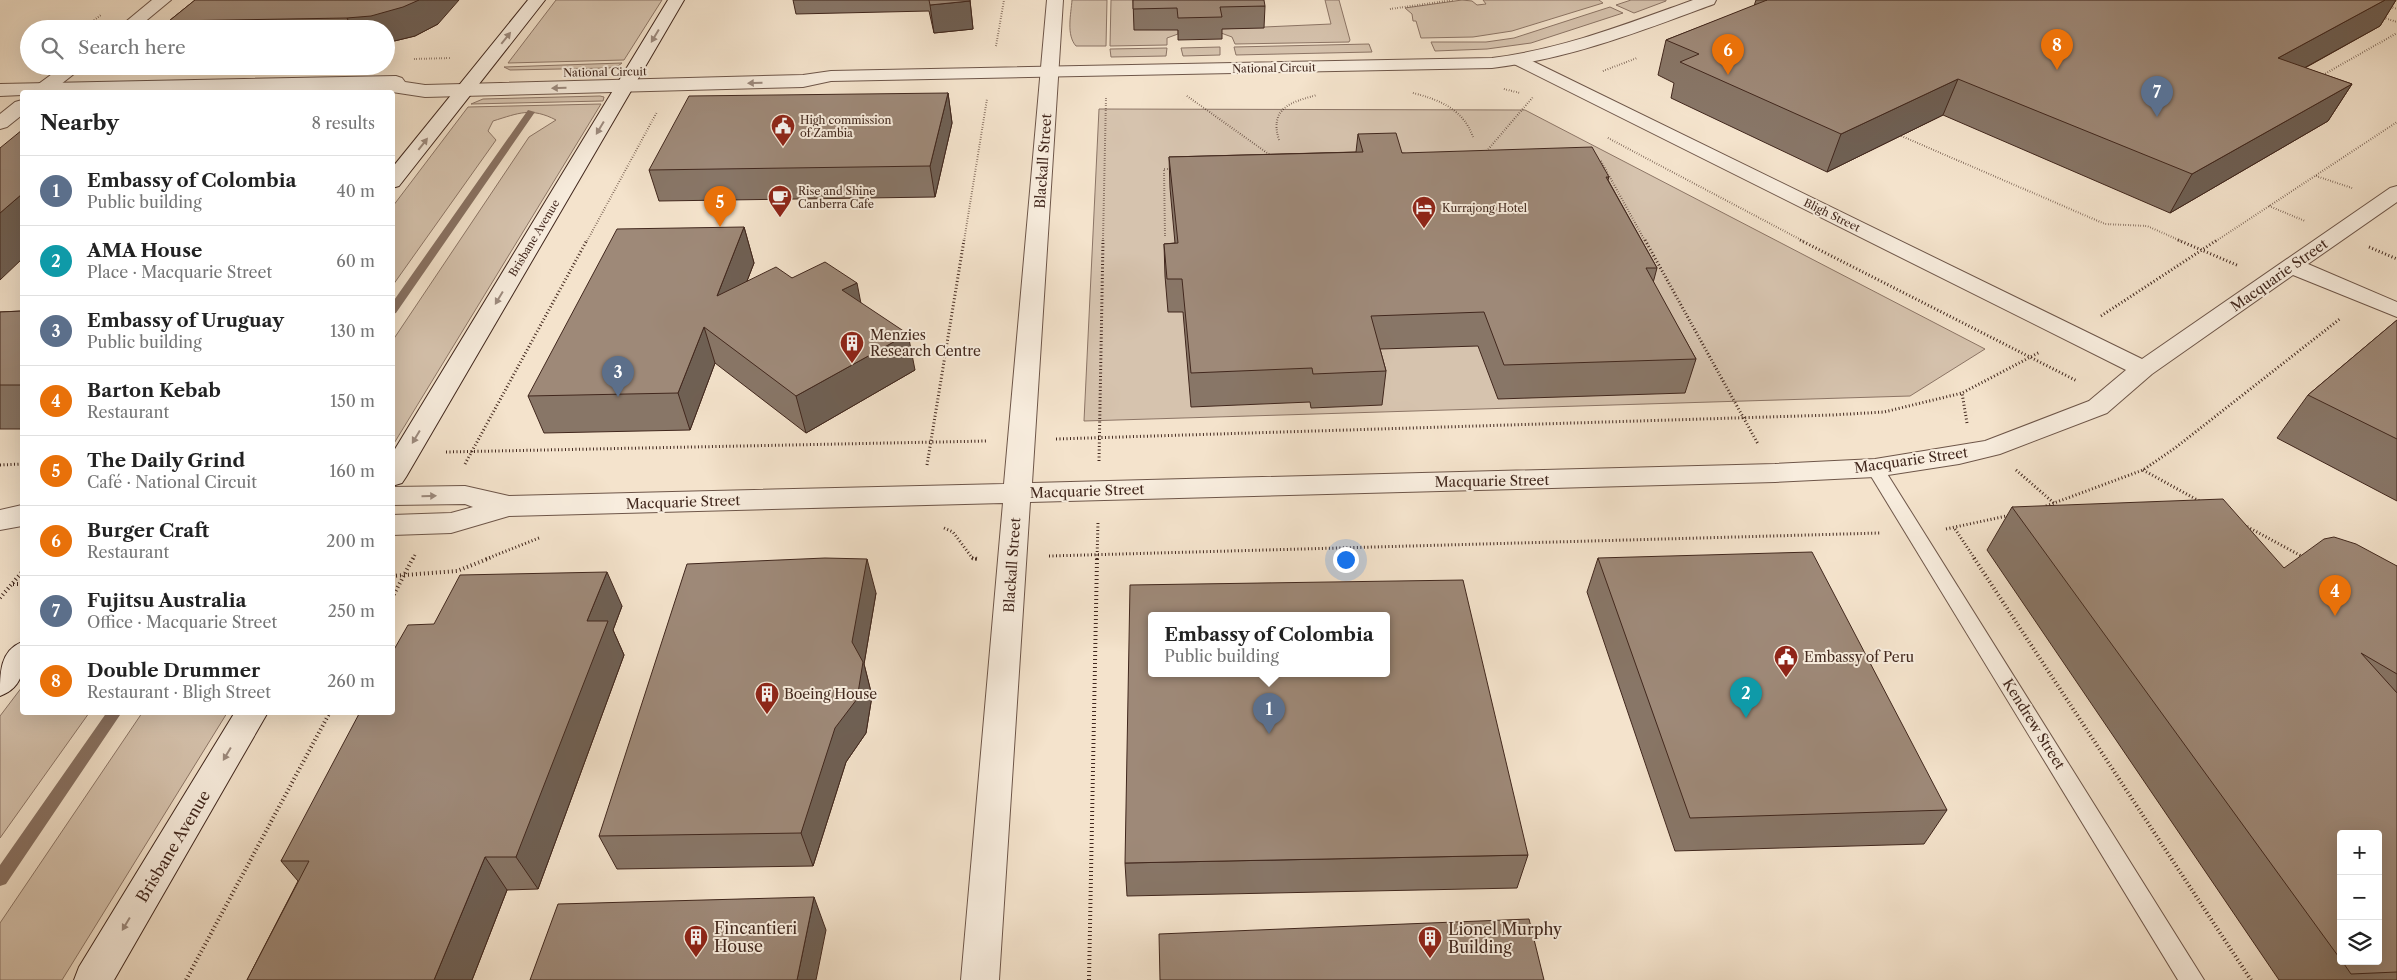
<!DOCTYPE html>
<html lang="en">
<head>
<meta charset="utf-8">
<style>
	body { margin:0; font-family:"Libre Caslon Text",serif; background:#f6f6f6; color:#222 }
	.controls { position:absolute; right:15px; bottom:15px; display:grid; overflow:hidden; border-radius:5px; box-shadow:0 5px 20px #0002 }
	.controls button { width:45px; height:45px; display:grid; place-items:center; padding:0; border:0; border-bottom:1px solid #e0e0e0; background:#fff; color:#222; font:25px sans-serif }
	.you { position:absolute; left:1345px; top:559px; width:18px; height:18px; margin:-12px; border:4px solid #fff; border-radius:50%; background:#1a73e8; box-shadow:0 0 0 8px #1a73e833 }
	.badge { display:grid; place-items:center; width:32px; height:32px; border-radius:50%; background:#0b8043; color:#fff; font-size:16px; font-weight:700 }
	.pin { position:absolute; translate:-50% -41px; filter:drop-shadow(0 1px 2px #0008) }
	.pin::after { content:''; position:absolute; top:26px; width:18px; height:15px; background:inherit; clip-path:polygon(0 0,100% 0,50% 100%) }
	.popup { position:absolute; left:1148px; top:612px; width:242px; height:65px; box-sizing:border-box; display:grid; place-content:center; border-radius:5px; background:#fff; filter:drop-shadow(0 1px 4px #0005); font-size:16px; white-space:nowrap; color:#767676 }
	.popup b { font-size:19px; color:#222 }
	.popup::after { content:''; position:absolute; left:50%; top:100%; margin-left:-10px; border:10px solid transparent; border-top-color:#fff }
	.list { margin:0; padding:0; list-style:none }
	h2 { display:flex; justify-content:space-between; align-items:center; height:65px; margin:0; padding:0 20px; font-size:21px }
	h2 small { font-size:16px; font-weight:400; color:#767676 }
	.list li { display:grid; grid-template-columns:32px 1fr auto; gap:15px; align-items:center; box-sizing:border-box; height:70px; padding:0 20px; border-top:1px solid #e0e0e0 }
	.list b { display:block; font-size:19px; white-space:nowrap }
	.list p { margin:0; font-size:16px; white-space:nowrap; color:#767676 }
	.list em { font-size:16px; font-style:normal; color:#767676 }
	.icon { flex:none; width:28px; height:28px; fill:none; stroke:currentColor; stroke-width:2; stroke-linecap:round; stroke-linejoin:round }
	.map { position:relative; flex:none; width:2397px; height:980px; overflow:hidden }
	.search { position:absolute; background:#fff; box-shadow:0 5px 20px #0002; left:20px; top:20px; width:375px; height:55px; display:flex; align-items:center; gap:12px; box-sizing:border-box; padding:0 18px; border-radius:28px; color:#767676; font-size:19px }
	.panel { position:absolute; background:#fff; box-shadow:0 5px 20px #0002; left:20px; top:90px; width:375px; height:625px; border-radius:5px }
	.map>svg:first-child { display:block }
	.green { fill:#d6c3ae; stroke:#8c7566 }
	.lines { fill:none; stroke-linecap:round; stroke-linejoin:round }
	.stream { fill:#887162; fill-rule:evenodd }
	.service-casing { stroke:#6e5649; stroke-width:2 }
	.minor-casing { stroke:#6e5649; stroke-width:2 }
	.tertiary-casing { stroke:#6e5649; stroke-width:2 }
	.secondary-casing { stroke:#41271d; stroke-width:2 }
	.path-far2 { stroke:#41271d; stroke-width:2; stroke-dasharray:0.5 2; stroke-linecap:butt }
	.path-far1 { stroke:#41271d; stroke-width:3; stroke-dasharray:1 2.5; stroke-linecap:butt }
	.path { stroke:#41271d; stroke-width:4; stroke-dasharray:1 3; stroke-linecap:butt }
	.service { fill:#f8edde; fill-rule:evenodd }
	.minor { fill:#f8edde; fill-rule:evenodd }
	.tertiary { fill:#f8edde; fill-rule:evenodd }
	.secondary { fill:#f8edde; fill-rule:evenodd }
	.wall { fill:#887667; stroke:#41271d; fill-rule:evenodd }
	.shaded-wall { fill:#6f6054; stroke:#41271d }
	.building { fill:#9e8978; stroke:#41271d; fill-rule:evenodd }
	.oneway { fill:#9c8a7e }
	.labels { text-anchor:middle; stroke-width:4; stroke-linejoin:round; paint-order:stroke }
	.far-street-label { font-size:11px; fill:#41271d; stroke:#f8edde }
	.far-poi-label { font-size:11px; fill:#41271d; stroke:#f8edde; text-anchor:start }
	.street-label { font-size:14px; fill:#41271d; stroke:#f8edde }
	.poi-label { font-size:14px; fill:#41271d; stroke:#f8edde; text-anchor:start }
	.near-street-label { font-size:16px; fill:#41271d; stroke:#f8edde }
	.near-poi-label { font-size:16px; fill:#41271d; stroke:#f8edde; text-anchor:start }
</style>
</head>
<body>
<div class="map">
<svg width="2397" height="980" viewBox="0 0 2397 980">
	<rect width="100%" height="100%" fill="#f4e3cc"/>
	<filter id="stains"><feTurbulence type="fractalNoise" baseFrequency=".004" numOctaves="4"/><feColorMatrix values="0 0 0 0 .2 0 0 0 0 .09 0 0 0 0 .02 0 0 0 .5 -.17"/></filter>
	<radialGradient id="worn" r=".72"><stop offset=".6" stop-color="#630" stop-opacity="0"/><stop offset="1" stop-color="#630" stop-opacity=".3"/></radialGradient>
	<path class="green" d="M556,0H662L624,60L508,63Z
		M1072,0H1107L1106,46H1076C1066,35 1071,14 1072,0Z
		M1111,0H1133L1178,30V34L1167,38V45L1110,46Z
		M1325,0H1339L1350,40L1349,42L1235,44L1232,37L1221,33L1220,29L1331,24Z
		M1462,0L1472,1L1477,5L1486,4L1483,0H1599L1603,3L1512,31L1473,37L1421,38L1416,21H1413L1412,14L1405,8Z
		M1631,0H1666V1L1634,13L1616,5Z
		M1610,7L1623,13L1531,43L1487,49L1435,51L1431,42H1486L1514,38Z
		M1369,44L1372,52L1236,55L1234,47Z
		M1220,47V55L1183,56L1181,48Z
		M1167,48L1166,56L1111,57L1110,49Z
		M622,63L618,66L609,68L510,70L504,67Z
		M600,96L604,97L603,101L471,104L483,99Z
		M601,104L393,445V340L529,137L556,120C531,107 519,113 493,121L488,131L496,140L393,285V206L468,107Z
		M1099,109L1525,110L1985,349L1910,396L1084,421Z
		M22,687V712L89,713L0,838V716Z
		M142,713H227L62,980H0V923Z"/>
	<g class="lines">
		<path class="stream" d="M528,110L535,112L396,313L392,314V303Z
			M107,712H122L6,884L0,886V865Z"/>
		<defs>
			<path id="service" d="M1875,462L1881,464L2204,980H2178L1866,468L1869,464Z"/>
			<path id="minor" d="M152,0H171L136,29H117Z
				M1047,0H1063L1032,483L1775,464L1875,459L1985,441L2089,401L2126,370L1514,64L1511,60L1514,56L1520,55L2142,359L2390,188L2397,186V202L2308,264L2397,302V317L2293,275L2152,374L2107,413L2000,454L1959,464L1875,477L1775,482L1030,502L999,980H961L1003,503L509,516L451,533L392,535V515L451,513L473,507L465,504L392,505V487L465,486L509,496L1004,484Z
				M63,66H84L51,92H31L33,88Z
				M22,100V115L7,127L0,129V114L15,102Z
				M22,505V526L0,530V510Z"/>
			<path id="tertiary" d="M1693,0H1716L1714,4C1641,31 1570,59 1492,68L831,81L803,87L425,97L379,90L22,92V95L0,96V84L396,76L402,78L405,82L425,85L803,75L831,71L1492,58C1563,49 1626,24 1693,0Z"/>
			<path id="secondary" d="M528,0H545L399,186L392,188V168Z
				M668,0H684L406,477L402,483L392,486V454Z
				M22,642C25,665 25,687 0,696C0,672 0,651 22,642Z
				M235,712H268L114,980H74L79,967Z"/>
		</defs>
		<use href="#service" class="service-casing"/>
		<use href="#minor" class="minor-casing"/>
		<use href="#tertiary" class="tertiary-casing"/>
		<use href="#secondary" class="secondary-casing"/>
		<path class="path-far2" d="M2388,6L2397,9
			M1390,9L1453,0
			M2381,17L2397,22
			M82,29L101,15
			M996,46L1004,0
			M414,59L450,58
			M1603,71L1637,58
			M2321,76L2397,33
			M1504,89L1520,93
			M1413,93C1440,100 1463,109 1473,137
			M1187,96L1270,155
			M1899,135L2105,224L2147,226L2181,241
			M1608,138L1803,241
			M1279,140C1269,108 1291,102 1317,95
			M1485,153L1533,97
			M1596,161H1601L1645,241
			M2316,176L2352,188
			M2269,206L2305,221
			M1165,236L1164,169H1174
			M587,241L657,112
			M964,241L987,99
			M1103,241L1106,97
			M2216,241L2397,122"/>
		<path class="path-far1" d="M1645,240L1758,444
			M1800,240L2077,381
			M2178,240L2239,266
			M2369,247L2397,259
			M2101,316L2217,240
			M1967,423L1962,393L2040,352
			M1056,439L1832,415L1884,412L1962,393
			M446,452L987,441
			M1099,461L1103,240
			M465,464L587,240
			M0,465L22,464
			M927,465L964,240
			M2016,470L2055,504
			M2143,470L2201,502
			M2046,506L2143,470L2175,448L2341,318
			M2244,525L2305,558
			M944,528L953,532L973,559H978
			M1946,529L2011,515
			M1955,529L1975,559
			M1049,556L1880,533
			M413,559L415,555
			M486,559L539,538
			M1097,559L1098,522"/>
		<path class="path" d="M972,558L978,559
			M1974,558L2251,980
			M392,576L457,571L490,558
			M13,584H22
			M0,598L22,572
			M392,598L413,558
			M186,980L330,712
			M1089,980L1097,558"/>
		<use href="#service" class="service"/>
		<use href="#minor" class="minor"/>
		<use href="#tertiary" class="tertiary"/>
		<use href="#secondary" class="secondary"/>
	</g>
	<path class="wall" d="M195,0L438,24L415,36L386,43V29H173L169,21Z
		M793,0H970L973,29L934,33L929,11L796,14Z
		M1133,0L1265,6L1264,28L1222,29V39L1178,40V30H1134Z
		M1756,0H2396L2380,26L2305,68L2352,84L2328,121L2170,213L1943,115L1827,172L1671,98L1674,83L1658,75L1666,40L1754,6Z
		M948,93L952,123L935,197L659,201L649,170Z
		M1358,134L1402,153L1609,177L1608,180L1657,268L1653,283L1696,359L1685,393L1498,399L1478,346L1380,349L1386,371L1382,405L1311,408L1310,402L1191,407L1183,312H1168L1165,276L1164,244L1175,243L1170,188L1169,157L1356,152Z
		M744,227L754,263L747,281L792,278L861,303L915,370L806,433L715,363L690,430L544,433L528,396Z
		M22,311V429H0V312Z
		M2397,320V501L2277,438L2308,395Z
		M2012,507L2284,568L2397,566V980H2279L1987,550ZM2341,834L2378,961H2341Z
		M1598,558L1947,810L1924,844L1675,851L1587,592Z
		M876,593L864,664L872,696L866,733L846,762L813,866L617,869L599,836Z
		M622,606L613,630L624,655L538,889L507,890L472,980H247L298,881L281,861L434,624Z
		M1528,855L1517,888L1127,896L1125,863Z"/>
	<path class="shaded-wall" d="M419,0H459L438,24L415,36L386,43V29H352L347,18Z
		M2385,0H2396L2380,26L2257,94L2278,58Z
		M970,1L973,29L934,33L930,5Z
		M1958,79L1943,115L1827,172L1841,134Z
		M2352,84L2328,121L2170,213L2192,174Z
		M948,93L952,123L935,197L930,166Z
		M22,194V259L0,280V213Z
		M744,227L754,263L727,332L717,296Z
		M857,283L864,319L842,290Z
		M704,327L715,363L690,430L678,393Z
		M908,334L915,370L806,433L796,396Z
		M867,559L876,593L864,664L872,696L866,733L846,762L813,866L801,833Z
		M607,572L622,606L613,630L624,655L538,889L516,857L587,621Z
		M485,857L507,890L472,980H434Z
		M814,897L826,930L816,980H797Z"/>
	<path class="building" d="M195,0H419L403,7L371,16L347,18L169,21Z
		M929,0H970V1L930,5Z
		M1133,0H1264L1265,6L1220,7L1222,17L1178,18L1177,8L1133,9Z
		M1766,0H2385L2278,58L2352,84L2192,174L1958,79L1841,134L1680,62L1699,54L1666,40L1767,0Z
		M948,93L930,166L649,170L689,96Z
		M22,130V194L0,213V148Z
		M1396,133L1402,153L1592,147L1609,177H1606L1657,268H1646L1696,359L1504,365L1484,312L1371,316L1386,371L1313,374L1312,368L1191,373L1182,279H1167L1164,244L1178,243L1169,157L1363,152L1358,134Z
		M744,227L717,296L776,267L792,278L825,262L857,283L842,290L908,334L796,396L704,327L678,393L528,396L617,229Z
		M22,311V385H0V312Z
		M2397,320V439L2308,395Z
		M2223,499L2284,568L2324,539L2334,537L2356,544L2397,566V674L2361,653L2397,693V972L2351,974L2342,961H2378V834H2341V960L2012,507Z
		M1812,552L1947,810L1690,818L1598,558Z
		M825,558L867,559L852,642L863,662L857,699L835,728L801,833L599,836L687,564Z
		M607,572L587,621H608L516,857H485L434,980H247L309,861H281L360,712H392V653L408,625L434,624L460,575Z
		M1463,580L1528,855L1125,863L1130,585ZM1152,615H1386V673H1152Z
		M814,897L797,980H530L558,904Z
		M1529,919L1544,980H1160L1159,934Z"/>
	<defs><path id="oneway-solid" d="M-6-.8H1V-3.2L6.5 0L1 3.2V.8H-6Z" transform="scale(1.25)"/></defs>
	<g class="oneway">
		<use href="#oneway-solid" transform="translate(655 36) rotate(121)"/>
		<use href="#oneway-solid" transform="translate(506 38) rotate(-51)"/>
		<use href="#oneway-solid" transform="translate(755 83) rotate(178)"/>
		<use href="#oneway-solid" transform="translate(559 88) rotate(179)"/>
		<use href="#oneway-solid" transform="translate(600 128) rotate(121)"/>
		<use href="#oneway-solid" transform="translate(423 144) rotate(-52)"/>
		<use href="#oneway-solid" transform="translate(499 298) rotate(121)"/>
		<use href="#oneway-solid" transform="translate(416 437) rotate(121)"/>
		<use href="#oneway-solid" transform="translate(429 496) rotate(-1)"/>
		<use href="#oneway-solid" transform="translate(227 754) rotate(121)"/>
		<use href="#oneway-solid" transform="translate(126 924) rotate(121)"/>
	</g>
	<defs>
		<symbol id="civic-pin" viewBox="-11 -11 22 30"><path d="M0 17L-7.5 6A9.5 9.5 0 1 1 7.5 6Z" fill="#8f2418" stroke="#f8edde"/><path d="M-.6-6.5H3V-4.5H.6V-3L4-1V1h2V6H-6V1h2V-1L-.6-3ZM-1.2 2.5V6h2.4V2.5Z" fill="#fff"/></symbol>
		<symbol id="cafe-pin" viewBox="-11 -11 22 30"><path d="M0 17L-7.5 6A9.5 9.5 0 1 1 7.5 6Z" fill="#8f2418" stroke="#f8edde"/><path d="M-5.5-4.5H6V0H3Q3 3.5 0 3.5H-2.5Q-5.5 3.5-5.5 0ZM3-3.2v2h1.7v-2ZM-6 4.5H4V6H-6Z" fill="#fff"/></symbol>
		<symbol id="hotel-pin" viewBox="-11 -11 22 30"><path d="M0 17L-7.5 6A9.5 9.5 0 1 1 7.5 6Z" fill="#8f2418" stroke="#f8edde"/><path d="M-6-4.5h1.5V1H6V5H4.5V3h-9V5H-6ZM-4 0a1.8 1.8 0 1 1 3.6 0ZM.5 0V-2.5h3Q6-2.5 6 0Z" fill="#fff"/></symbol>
		<symbol id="building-pin" viewBox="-11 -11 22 30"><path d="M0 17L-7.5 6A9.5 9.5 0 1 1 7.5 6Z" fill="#8f2418" stroke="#f8edde"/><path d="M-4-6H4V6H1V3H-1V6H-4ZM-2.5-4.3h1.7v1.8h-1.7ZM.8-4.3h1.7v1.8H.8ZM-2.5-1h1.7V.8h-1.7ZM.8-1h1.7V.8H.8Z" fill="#fff"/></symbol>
	</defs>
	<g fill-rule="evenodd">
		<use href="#civic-pin" x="769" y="112" width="28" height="38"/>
		<use href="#cafe-pin" x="766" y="183" width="28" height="38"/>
		<use href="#hotel-pin" x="1410" y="194" width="28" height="38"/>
		<use href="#building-pin" x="838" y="329" width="28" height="38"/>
		<use href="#civic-pin" x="1772" y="643" width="28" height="38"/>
		<use href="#building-pin" x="753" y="680" width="28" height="38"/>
		<use href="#building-pin" x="682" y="923" width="28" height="38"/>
		<use href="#building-pin" x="1416" y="924" width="28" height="38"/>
	</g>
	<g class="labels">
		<g class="far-street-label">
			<text transform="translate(1274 68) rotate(-1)" y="4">National Circuit</text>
			<text transform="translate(605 72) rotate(-1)" y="4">National Circuit</text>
			<text transform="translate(1832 215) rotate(26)" y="4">Bligh Street</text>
			<text transform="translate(534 238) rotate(-59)" y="4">Brisbane Avenue</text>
		</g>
		<g class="far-poi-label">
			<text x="800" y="124">High commission<tspan x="800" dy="13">of Zambia</tspan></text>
			<text x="798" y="195">Rise and Shine<tspan x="798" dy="13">Canberra Cafe</tspan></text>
			<text x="1442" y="212">Kurrajong Hotel</text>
		</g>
		<g class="street-label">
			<text transform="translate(1043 161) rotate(-86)" y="5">Blackall Street</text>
			<text transform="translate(2279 275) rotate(-35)" y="5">Macquarie Street</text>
			<text transform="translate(1911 460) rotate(-8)" y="5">Macquarie Street</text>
			<text transform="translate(1492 481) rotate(-1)" y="5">Macquarie Street</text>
			<text transform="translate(1087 491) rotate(-2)" y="5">Macquarie Street</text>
			<text transform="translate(683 502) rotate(-2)" y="5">Macquarie Street</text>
			<text transform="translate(1012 565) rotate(-86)" y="5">Blackall Street</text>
			<text transform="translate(2034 724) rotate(58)" y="5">Kendrew Street</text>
		</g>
		<g class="poi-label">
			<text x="870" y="340">Menzies<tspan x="870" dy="16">Research Centre</tspan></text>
			<text x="1804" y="662">Embassy of Peru</text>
			<text x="784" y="699">Boeing House</text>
		</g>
		<g class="near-street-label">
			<text transform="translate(173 846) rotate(-59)" y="6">Brisbane Avenue</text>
		</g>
		<g class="near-poi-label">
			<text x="714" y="934">Fincantieri<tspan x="714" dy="18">House</tspan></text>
			<text x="1448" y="935">Lionel Murphy<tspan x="1448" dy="18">Building</tspan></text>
		</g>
	</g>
	<rect width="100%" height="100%" filter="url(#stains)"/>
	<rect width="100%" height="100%" fill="url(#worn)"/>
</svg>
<div class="controls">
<button>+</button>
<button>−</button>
<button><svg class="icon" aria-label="layers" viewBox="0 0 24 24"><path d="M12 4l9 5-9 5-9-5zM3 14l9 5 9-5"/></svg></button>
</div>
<div class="you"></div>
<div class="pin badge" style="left:1269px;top:734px;background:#5c6f8a">1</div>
<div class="popup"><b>Embassy of Colombia</b>Public building</div>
<div class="pin badge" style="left:1746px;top:718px;background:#0f9aa8">2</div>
<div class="pin badge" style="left:618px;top:397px;background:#5c6f8a">3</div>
<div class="pin badge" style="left:2335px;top:616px;background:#e8710a">4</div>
<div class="pin badge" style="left:720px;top:227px;background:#e8710a">5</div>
<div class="pin badge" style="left:1728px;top:75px;background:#e8710a">6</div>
<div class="pin badge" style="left:2157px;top:117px;background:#5c6f8a">7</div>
<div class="pin badge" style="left:2057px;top:70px;background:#e8710a">8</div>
<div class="search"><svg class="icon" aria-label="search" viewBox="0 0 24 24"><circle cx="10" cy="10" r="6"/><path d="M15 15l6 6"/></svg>Search here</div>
<section class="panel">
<h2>Nearby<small>8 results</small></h2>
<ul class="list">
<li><span class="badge" style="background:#5c6f8a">1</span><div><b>Embassy of Colombia</b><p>Public building</p></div><em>40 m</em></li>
<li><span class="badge" style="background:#0f9aa8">2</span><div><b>AMA House</b><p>Place · Macquarie Street</p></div><em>60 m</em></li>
<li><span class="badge" style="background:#5c6f8a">3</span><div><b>Embassy of Uruguay</b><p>Public building</p></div><em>130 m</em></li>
<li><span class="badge" style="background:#e8710a">4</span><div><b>Barton Kebab</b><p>Restaurant</p></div><em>150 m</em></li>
<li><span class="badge" style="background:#e8710a">5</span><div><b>The Daily Grind</b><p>Café · National Circuit</p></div><em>160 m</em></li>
<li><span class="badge" style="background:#e8710a">6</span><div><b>Burger Craft</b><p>Restaurant</p></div><em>200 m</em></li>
<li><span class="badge" style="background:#5c6f8a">7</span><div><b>Fujitsu Australia</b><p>Office · Macquarie Street</p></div><em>250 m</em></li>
<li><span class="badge" style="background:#e8710a">8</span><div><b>Double Drummer</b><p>Restaurant · Bligh Street</p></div><em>260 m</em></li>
</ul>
</section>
</div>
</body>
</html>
